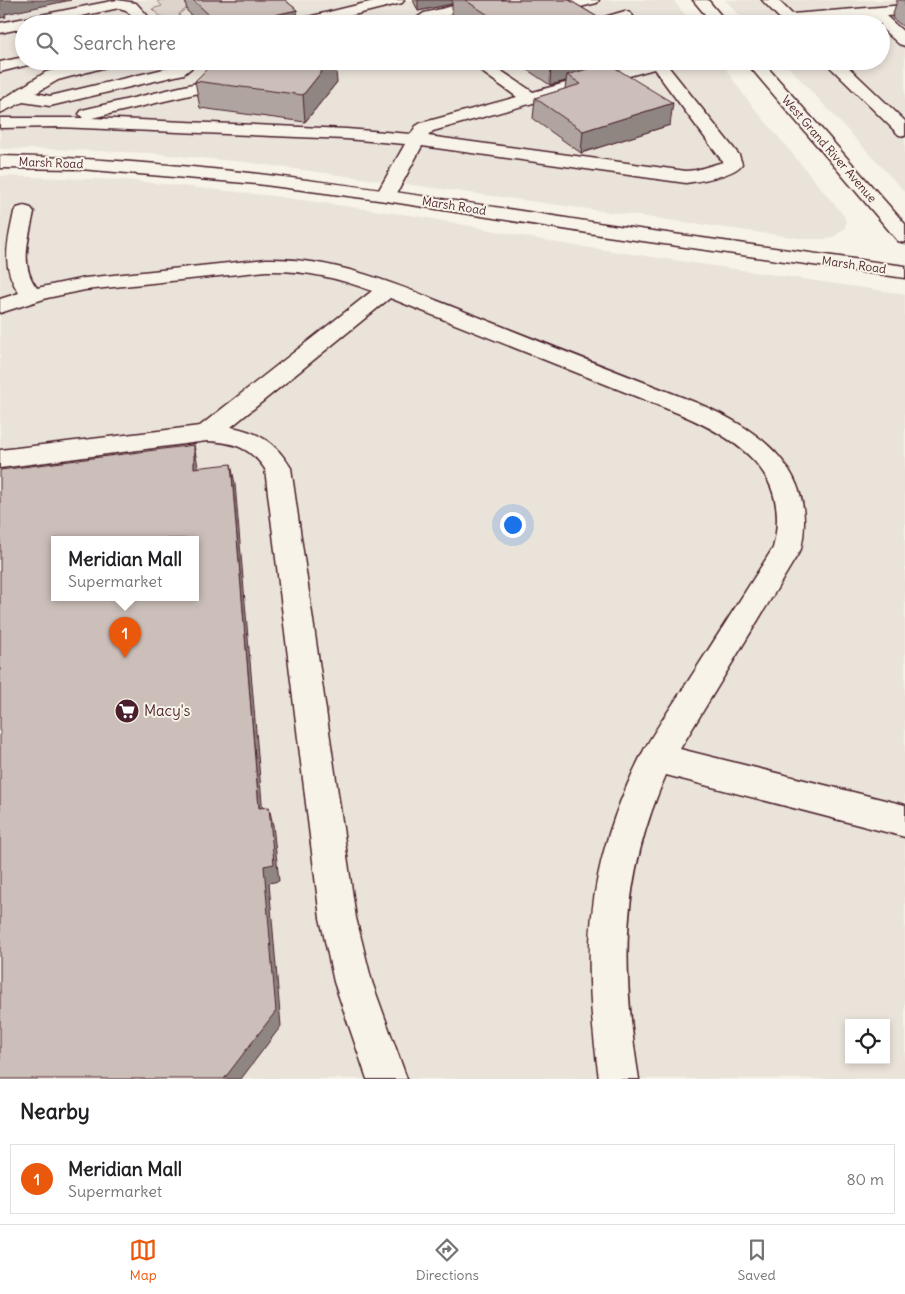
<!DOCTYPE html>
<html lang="en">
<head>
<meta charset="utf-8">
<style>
	body { margin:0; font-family:Delius,sans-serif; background:#f2f2f2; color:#202124 }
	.controls { position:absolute; right:15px; bottom:15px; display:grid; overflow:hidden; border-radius:0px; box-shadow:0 2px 8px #0003 }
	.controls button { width:45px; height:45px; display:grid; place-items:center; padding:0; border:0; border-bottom:1px solid #e0e0e0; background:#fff; color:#202124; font:25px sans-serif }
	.you { position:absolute; left:512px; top:524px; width:18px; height:18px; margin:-12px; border:4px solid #fff; border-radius:50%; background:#1a73e8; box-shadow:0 0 0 8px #1a73e833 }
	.badge { display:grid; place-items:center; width:32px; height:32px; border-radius:50%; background:#ea580c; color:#fff; font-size:16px; font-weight:700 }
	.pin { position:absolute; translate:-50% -41px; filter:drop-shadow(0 1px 2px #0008) }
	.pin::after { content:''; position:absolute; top:26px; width:18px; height:15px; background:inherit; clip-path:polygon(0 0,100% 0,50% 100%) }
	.popup { position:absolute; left:51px; top:536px; width:148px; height:65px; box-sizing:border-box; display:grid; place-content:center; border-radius:0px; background:#fff; filter:drop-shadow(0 1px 4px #0005); font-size:16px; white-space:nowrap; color:#757577 }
	.popup b { font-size:19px; color:#202124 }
	.popup::after { content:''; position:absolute; left:50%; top:100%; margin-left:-10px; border:10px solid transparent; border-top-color:#fff }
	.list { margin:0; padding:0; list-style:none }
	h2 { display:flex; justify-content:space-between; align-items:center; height:65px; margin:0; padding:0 20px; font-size:21px }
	h2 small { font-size:16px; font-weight:400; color:#757577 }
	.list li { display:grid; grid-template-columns:32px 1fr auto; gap:15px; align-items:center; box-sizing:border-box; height:70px; margin:0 10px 10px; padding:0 10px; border:1px solid #e0e0e0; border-radius:0px }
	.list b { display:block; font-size:19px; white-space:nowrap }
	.list p { margin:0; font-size:16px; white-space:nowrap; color:#757577 }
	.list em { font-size:16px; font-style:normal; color:#757577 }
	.icon { flex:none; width:28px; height:28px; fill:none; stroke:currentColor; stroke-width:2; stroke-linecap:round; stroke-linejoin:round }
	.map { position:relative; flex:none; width:905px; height:1079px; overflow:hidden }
	.search { position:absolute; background:#fff; box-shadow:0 2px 8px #0003; left:15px; right:15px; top:15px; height:55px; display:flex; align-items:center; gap:12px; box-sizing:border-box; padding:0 18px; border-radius:28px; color:#757577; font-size:19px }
	.sheet { height:145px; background:#fff }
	nav { display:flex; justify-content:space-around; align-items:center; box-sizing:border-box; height:70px; border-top:1px solid #e0e0e0; background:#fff; font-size:14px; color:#757577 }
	nav a { display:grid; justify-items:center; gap:2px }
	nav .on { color:#ea580c }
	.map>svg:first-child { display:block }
	.built { fill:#eae3da; fill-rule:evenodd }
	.green { fill:#ded4cc; stroke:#947a7c }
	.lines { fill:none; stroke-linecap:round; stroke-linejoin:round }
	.minor-casing { stroke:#4a1f2b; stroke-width:3 }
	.major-casing { stroke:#4a1f2b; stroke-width:3 }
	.minor { fill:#f7f3e8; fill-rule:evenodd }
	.major { fill:#f7f3e8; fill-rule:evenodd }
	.wall { fill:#afa49f; stroke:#4a1f2b }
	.shaded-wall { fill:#8f8682; stroke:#4a1f2b }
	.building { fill:#ccbfb9; stroke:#4a1f2b; fill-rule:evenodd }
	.labels { text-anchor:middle; stroke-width:4; stroke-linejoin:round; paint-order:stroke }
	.far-street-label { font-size:12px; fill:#4a1f2b; stroke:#f7f3e8 }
	.poi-label { font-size:15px; fill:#4a1f2b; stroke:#f7f3e8; text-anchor:start }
</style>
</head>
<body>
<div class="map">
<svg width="905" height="1079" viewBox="0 0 905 1079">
	<rect width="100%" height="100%" fill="#f7f3e8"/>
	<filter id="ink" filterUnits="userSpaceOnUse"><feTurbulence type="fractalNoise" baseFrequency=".02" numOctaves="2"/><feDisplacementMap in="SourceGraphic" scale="10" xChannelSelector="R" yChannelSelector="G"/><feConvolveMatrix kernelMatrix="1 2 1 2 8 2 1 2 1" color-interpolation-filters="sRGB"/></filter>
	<g filter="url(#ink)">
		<path class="built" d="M0,0H673L693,24H24V61H720L746,98L844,216L846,222L845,228L835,236L826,239H806L244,162L148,153L47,149H0Z
			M725,0H905V192L783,61H881V24H748Z
			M0,176L125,180L273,196L423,217L564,244L905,294V1079H0ZM55,539H195V597H55ZM849,1023H886V1060H849Z"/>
		<path class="green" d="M157,0H223L187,8L179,14L180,17L170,21L160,16L152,9L162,6Z"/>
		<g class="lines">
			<defs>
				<path id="minor" d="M117,0L136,3L155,24H139L126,10L119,8L44,24H24V28L0,33V23Z
					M378,0H404L402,3L317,24H299L297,22L300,19Z
					M478,0H504L502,3L434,19L430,22L432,24H416L414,20L424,13Z
					M574,0H599L597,3L572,9L567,8L565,5L567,2Z
					M762,0H778L792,14L905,5V15L886,16L905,33V46L899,44L881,28V24H876L869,17L785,24Z
					M625,11L630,13L633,16C624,27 601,24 589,24L591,21Z
					M24,57V61H34L32,64L0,72V62Z
					M91,61H119L117,64L58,80L36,93L50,96L172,67L179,63L178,61H194L196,64L184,74L50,106L23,102L0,113V101L46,72Z
					M475,61H491L494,66L533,92L644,61H671L667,65L739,155L742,164C734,176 700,181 686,183L422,146L396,195L393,199L386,201L379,199L376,195L405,144L346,139L58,127L0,128V118H83L79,114L82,110L231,75L237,76L239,80L237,84L92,118L346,129L411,134L416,126L421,123L517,97L482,72ZM654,69L723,162L696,170L686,171L428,136L433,131Z
					M824,61H842L905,121V136L899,135Z
					M24,206L31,208L34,212C29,238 19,265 37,288L85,278L266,259C342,257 411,291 481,318C553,347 625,375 697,403C761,430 818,471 801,549L680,749L905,805V837L666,775C620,879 621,969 639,1079H599C590,1011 584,943 598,876C607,832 624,788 645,748C660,722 678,697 694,672C721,630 747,589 773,548C792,474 740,440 680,414L390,298L231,427C259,432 276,443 291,468L356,918L372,982L407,1079H367L334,982L320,918L265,469C250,447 232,442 207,441L0,468V450L200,426L372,291C337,277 303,270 266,271L85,290L47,298L0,313V299L19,293C0,265 8,243 14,212L17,208Z"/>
				<path id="major" d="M693,0H708L728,24H713Z
					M745,61H762L905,224V243L898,241Z
					M0,156C206,159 403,193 605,224C705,239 805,252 905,266V278L607,236L386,201L257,184L80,169L0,168Z"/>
			</defs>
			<use href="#minor" class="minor-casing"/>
			<use href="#major" class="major-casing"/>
			<use href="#minor" class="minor"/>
			<use href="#major" class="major"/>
		</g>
		<path class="wall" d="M185,0H285L297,10L298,24H201L187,11Z
			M413,0H569L609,24H462L452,17V4L418,11Z
			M897,0H905V28L892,18Z
			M514,61H596L590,63V68L670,125L581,153L533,119L535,98L565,89L566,81L550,85Z
			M195,81L337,82L305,122L200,108Z"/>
		<path class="shaded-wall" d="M0,0H71L5,14L6,17L0,18Z
			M418,0H452V4L418,11Z
			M297,10L298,24H234Z
			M330,61H335L337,82L305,122L303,95Z
			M551,61H596L590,63L589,74L567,75L566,81L550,85Z
			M673,103L670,125L581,153L583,131Z
			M194,445L198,466L199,488L194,468Z
			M231,464L235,484L264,826L259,808Z
			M269,807L273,825L279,881L269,883L281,1026L241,1079H224L264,866Z"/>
		<path class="building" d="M193,0H285L297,10L234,24H219Z
			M465,0H569L609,24H502Z
			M220,61H330L303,95L195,81L213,63Z
			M607,63L673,103L583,131L535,98L581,84L567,75Z
			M194,445V468L231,464L259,808L269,807L274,864L264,866L276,1011L224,1079H0V470ZM55,539H195V597H55Z"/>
	</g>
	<defs>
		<symbol id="supermarket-disc" viewBox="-11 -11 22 22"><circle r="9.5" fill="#4a1f2b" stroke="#f7f3e8"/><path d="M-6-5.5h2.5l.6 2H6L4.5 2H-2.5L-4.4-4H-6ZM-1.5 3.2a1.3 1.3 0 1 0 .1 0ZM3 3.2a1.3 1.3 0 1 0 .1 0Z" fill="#fff"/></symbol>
	</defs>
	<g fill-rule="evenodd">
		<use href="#supermarket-disc" x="113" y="697" width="28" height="28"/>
	</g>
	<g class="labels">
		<g class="far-street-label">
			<text transform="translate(829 149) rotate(49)" y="4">West Grand River Avenue</text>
			<text transform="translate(51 163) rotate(2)" y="4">Marsh Road</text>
			<text transform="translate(454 206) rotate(9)" y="4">Marsh Road</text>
			<text transform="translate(854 265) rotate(8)" y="4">Marsh Road</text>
		</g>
		<g class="poi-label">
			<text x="144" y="716">Macy's</text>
		</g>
	</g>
</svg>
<div class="controls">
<button><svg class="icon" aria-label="locate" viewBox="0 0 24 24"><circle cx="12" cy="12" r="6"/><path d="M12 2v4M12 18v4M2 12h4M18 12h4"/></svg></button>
</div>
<div class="you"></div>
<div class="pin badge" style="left:125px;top:658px">1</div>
<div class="popup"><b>Meridian Mall</b>Supermarket</div>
<div class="search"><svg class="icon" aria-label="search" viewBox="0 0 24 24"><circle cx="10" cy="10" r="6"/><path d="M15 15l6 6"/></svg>Search here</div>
</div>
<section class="sheet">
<h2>Nearby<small></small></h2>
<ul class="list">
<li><span class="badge">1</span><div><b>Meridian Mall</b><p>Supermarket</p></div><em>80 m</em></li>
</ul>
</section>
<nav>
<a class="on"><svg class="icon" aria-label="map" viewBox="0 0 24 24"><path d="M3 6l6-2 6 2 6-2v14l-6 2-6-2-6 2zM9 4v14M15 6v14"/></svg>Map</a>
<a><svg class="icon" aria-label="directions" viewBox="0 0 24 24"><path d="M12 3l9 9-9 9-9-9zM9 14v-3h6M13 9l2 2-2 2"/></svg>Directions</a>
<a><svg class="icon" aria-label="saved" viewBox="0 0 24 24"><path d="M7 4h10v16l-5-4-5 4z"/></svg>Saved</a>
</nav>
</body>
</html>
